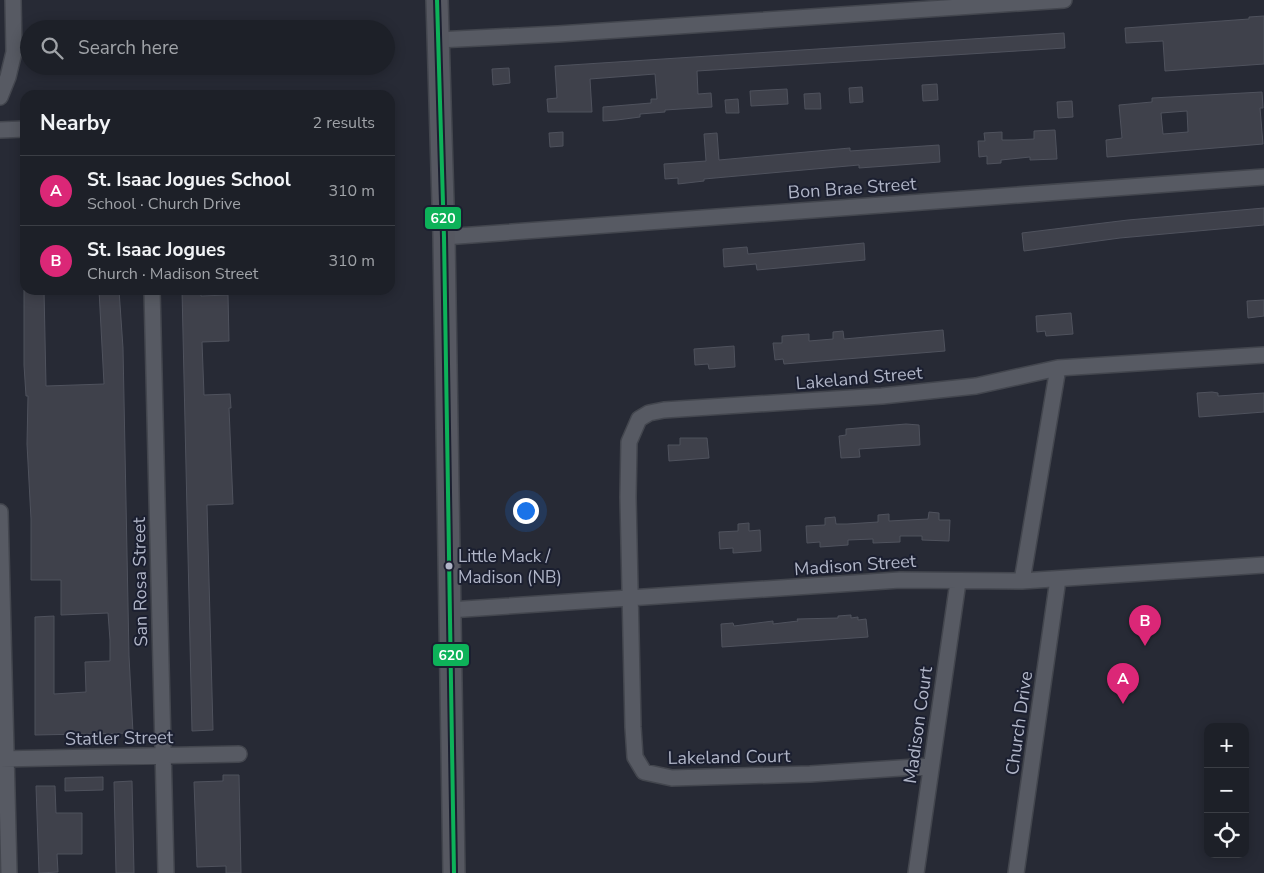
<!DOCTYPE html>
<html lang="en">
<head>
<meta charset="utf-8">
<style>
	body { margin:0; font-family:"Nunito Sans",sans-serif; background:#2a2d34; color:#f1f3f6 }
	.controls { position:absolute; right:15px; bottom:15px; display:grid; overflow:hidden; border-radius:10px; box-shadow:0 2px 12px #0003 }
	.controls button { width:45px; height:45px; display:grid; place-items:center; padding:0; border:0; border-bottom:1px solid #3b3e45; background:#1d2028; color:#f1f3f6; font:25px sans-serif }
	.you { position:absolute; left:525px; top:510px; width:18px; height:18px; margin:-12px; border:4px solid #fff; border-radius:50%; background:#1a73e8; box-shadow:0 0 0 8px #1a73e833 }
	.badge { display:grid; place-items:center; width:32px; height:32px; border-radius:50%; background:#db2777; color:#fff; font-size:16px; font-weight:700 }
	.pin { position:absolute; translate:-50% -41px; filter:drop-shadow(0 1px 2px #0008) }
	.pin::after { content:''; position:absolute; top:26px; width:18px; height:15px; background:inherit; clip-path:polygon(0 0,100% 0,50% 100%) }
	.list { margin:0; padding:0; list-style:none }
	h2 { display:flex; justify-content:space-between; align-items:center; height:65px; margin:0; padding:0 20px; font-size:21px }
	h2 small { font-size:16px; font-weight:400; color:#a0a3a8 }
	.list li { display:grid; grid-template-columns:32px 1fr auto; gap:15px; align-items:center; box-sizing:border-box; height:70px; padding:0 20px; border-top:1px solid #3b3e45 }
	.list b { display:block; font-size:19px; white-space:nowrap }
	.list p { margin:0; font-size:16px; white-space:nowrap; color:#a0a3a8 }
	.list em { font-size:16px; font-style:normal; color:#a0a3a8 }
	.icon { flex:none; width:28px; height:28px; fill:none; stroke:currentColor; stroke-width:2; stroke-linecap:round; stroke-linejoin:round }
	.map { position:relative; flex:none; width:1264px; height:873px; overflow:hidden }
	.search { position:absolute; background:#1d2028; box-shadow:0 2px 12px #0003; left:20px; top:20px; width:375px; height:55px; display:flex; align-items:center; gap:12px; box-sizing:border-box; padding:0 18px; border-radius:28px; color:#a0a3a8; font-size:19px }
	.panel { position:absolute; background:#1d2028; box-shadow:0 2px 12px #0003; left:20px; top:90px; width:375px; height:205px; border-radius:15px }
	.map>svg:first-child { display:block }
	.building { fill:#3f414b; stroke:#4f525d; fill-rule:evenodd }
	.lines { fill:none; stroke-linecap:round; stroke-linejoin:round }
	.street-casing { stroke:#43464e; stroke-width:18 }
	.secondary-casing { stroke:#43464e; stroke-width:24 }
	.street { stroke:#575a63; stroke-width:15 }
	.secondary { stroke:#565861; stroke-width:21 }
	.bus-1-casing { stroke:#1b1f30; stroke-width:8 }
	.bus-1 { stroke:#0db259; stroke-width:4 }
	.bus-dot { fill:#b0b5c7; stroke:#1b1f30; stroke-width:2 }
	.labels { text-anchor:middle; stroke-width:4; stroke-linejoin:round; paint-order:stroke }
	.bus-label { font-size:17px; fill:#b0b5c7; stroke:#1b1f30; text-anchor:start }
	.street-label { font-size:18px; fill:#b0b5c7; stroke:#1b1f30 }
	.line-badge { stroke:#1b1f30; stroke-width:2 }
	.badge-label { font-size:14px; text-anchor:middle; font-weight:bold; fill:#fff }
</style>
</head>
<body>
<div class="map">
<svg width="1264" height="873" viewBox="0 0 1264 873">
	<rect width="100%" height="100%" fill="#272a35"/>
	<path class="building" d="M1264,16V64L1165,71L1163,41L1126,43L1125,28L1249,19V17Z
		M1064,33L1065,48L697,71L698,94L711,93L712,107L665,110V112L640,114V117L617,120L603,121V107L651,103V99H657L655,74L590,79L592,112H548L547,99L557,98L555,66Z
		M509,68L510,83L493,85L492,69Z
		M937,84L938,100L923,101L922,85Z
		M862,87L863,102L850,103L849,88Z
		M787,89L788,104L751,106L750,91Z
		M1262,92L1263,108H1260L1263,144L1107,157L1106,140L1122,138L1119,105L1152,102V98ZM1187,111L1188,132L1163,134L1161,113Z
		M820,93L821,109H805L804,94Z
		M738,99L739,113H726L725,100Z
		M1072,101L1073,117L1058,118L1057,102Z
		M1055,130L1057,159L1030,160V157L1001,160V163L987,164V156L979,157L978,141H985L984,133L1002,132V140H1014L1034,139V131Z
		M563,132V146L550,147L549,133Z
		M717,133L719,160L850,148V151L939,145L940,162L859,168V165L704,179V181L678,184V178L665,179L664,164L706,161L704,134Z
		M1264,208V225L1120,238L1024,251L1022,233L1128,220Z
		M864,243L865,260L757,270L756,264L724,267L723,249L747,247L748,254Z
		M24,290H44L46,386L104,384L99,290H119L123,348L129,656L133,733L35,735V617L54,616V694L86,692L85,662L110,661V640L108,613L61,615V580H31V519L27,444L28,396H26L24,365Z
		M182,290H201V296L228,295L229,341L202,342L204,395L230,394L231,408H229L233,504L207,505L213,730L192,731Z
		M1264,300V316L1248,318L1247,301Z
		M1071,313L1073,334L1046,336L1045,331L1037,332L1036,316Z
		M943,330L945,351L784,364L783,359L775,360L773,343H782V336L809,334V341L833,339V332L843,331L844,339Z
		M734,346L735,367L709,369L708,364L695,365L694,349Z
		M1212,392L1218,393V396L1264,393V412L1199,417L1197,393Z
		M906,424L919,425L920,445L859,449L860,457L841,458L839,436L846,435V429Z
		M680,438H707L709,458L669,461L668,445H680Z
		M929,512L939,513V520H950L949,541L922,540V536H900V542L873,543V539L848,540V545L820,547V542L807,543L806,526L825,525V518L835,517L836,524H847L878,522V515L889,514V521L928,519Z
		M749,523V531L760,530L761,551L733,553V548L720,549L719,532L738,531V524Z
		M851,615V618L858,617V620L866,619L868,637L722,647L721,624L733,623L734,626L773,621V624L798,621L797,619L838,618V616Z
		M223,775H239L241,873H226V866L197,867L194,782L223,781Z
		M103,777V790L65,791V778Z
		M132,781L134,873H116L114,782Z
		M36,786H55L56,813H82V854H57L58,872L39,873Z"/>
	<g class="lines">
		<defs>
			<path id="street" d="M437,40L558,34L1064,0
				M0,97L8,77L14,52L13,0
				M0,130L25,129
				M444,237L1264,177
				M152,290L166,873
				M0,512L9,873
				M1022,581L1058,368
				M449,610L900,580L1022,581L1264,565
				M0,759L239,754
				M931,766L810,774L672,778L644,772L635,757L633,727L628,497L629,442L639,419L649,413L664,410L882,396L976,386L1058,368L1264,355
				M916,873L958,582
				M1016,873L1058,579"/>
			<path id="secondary" d="M437,0L444,237L454,873"/>
		</defs>
		<use href="#street" class="street-casing"/>
		<use href="#secondary" class="secondary-casing"/>
		<use href="#street" class="street"/>
		<use href="#secondary" class="secondary"/>
		<defs>
			<path id="bus-1" d="M437,0L444,237L454,873"/>
		</defs>
		<use href="#bus-1" class="bus-1-casing"/>
		<use href="#bus-1" class="bus-1"/>
	</g>
	<circle class="bus-dot" cx="449" cy="566" r="4.5"/>
	<g class="labels">
		<g class="bus-label">
			<text x="458" y="562">Little Mack /<tspan x="458" dy="21">Madison (NB)</tspan></text>
		</g>
		<g class="street-label">
			<text transform="translate(852 188) rotate(-4)" y="6">Bon Brae Street</text>
			<text transform="translate(859 378) rotate(-5)" y="6">Lakeland Street</text>
			<text transform="translate(855 565) rotate(-4)" y="6">Madison Street</text>
			<text transform="translate(140 582) rotate(-91)" y="6">San Rosa Street</text>
			<text transform="translate(1019 723) rotate(-82)" y="6">Church Drive</text>
			<text transform="translate(918 725) rotate(-82)" y="6">Madison Court</text>
			<text transform="translate(119 738) rotate(-1)" y="6">Statler Street</text>
			<text transform="translate(729 757) rotate(-1)" y="6">Lakeland Court</text>
		</g>
	</g>
	<g class="line-badge">
		<rect x="424" y="206" width="38" height="24" rx="5" fill="#0db259"/>
		<rect x="432" y="643" width="38" height="24" rx="5" fill="#0db259"/>
	</g>
	<g class="badge-label">
		<text x="443" y="223">620</text>
		<text x="451" y="660">620</text>
	</g>
</svg>
<div class="controls">
<button>+</button>
<button>−</button>
<button><svg class="icon" aria-label="locate" viewBox="0 0 24 24"><circle cx="12" cy="12" r="6"/><path d="M12 2v4M12 18v4M2 12h4M18 12h4"/></svg></button>
</div>
<div class="you"></div>
<div class="pin badge" style="left:1123px;top:704px">A</div>
<div class="pin badge" style="left:1145px;top:646px">B</div>
<div class="search"><svg class="icon" aria-label="search" viewBox="0 0 24 24"><circle cx="10" cy="10" r="6"/><path d="M15 15l6 6"/></svg>Search here</div>
<section class="panel">
<h2>Nearby<small>2 results</small></h2>
<ul class="list">
<li><span class="badge">A</span><div><b>St. Isaac Jogues School</b><p>School · Church Drive</p></div><em>310 m</em></li>
<li><span class="badge">B</span><div><b>St. Isaac Jogues</b><p>Church · Madison Street</p></div><em>310 m</em></li>
</ul>
</section>
</div>
</body>
</html>
